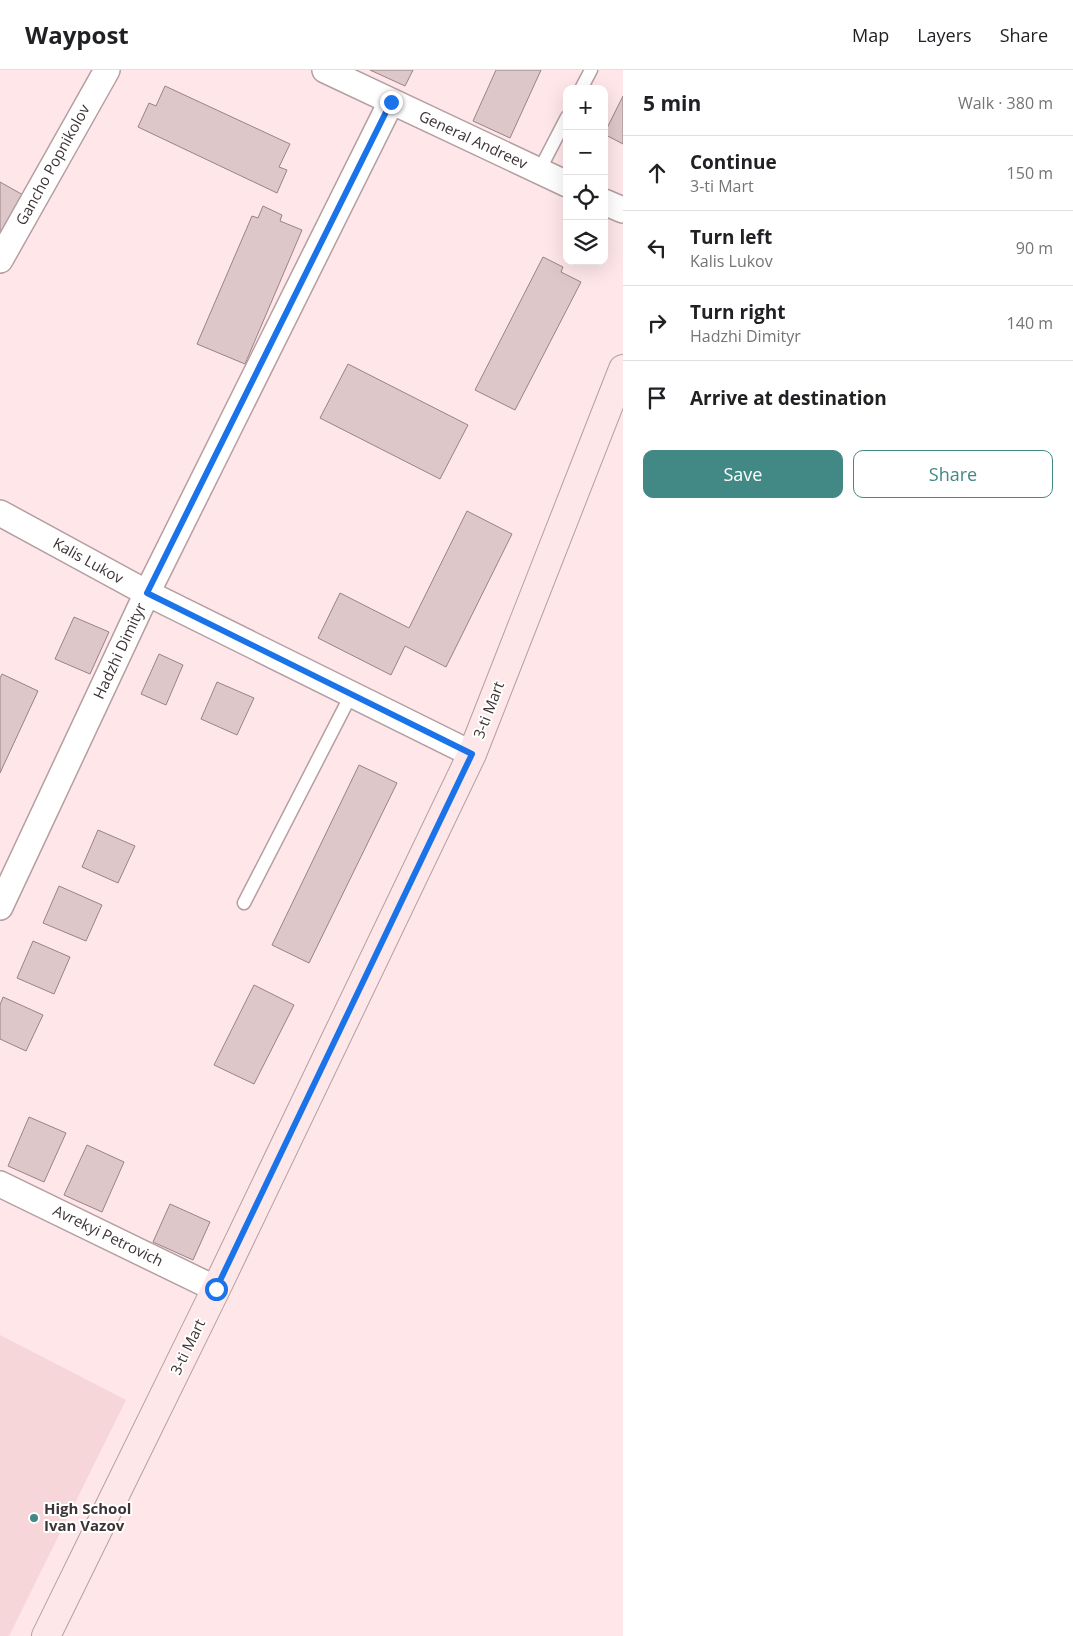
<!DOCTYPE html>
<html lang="en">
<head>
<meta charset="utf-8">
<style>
	body { margin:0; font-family:"Open Sans",sans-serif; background:#f6f6f6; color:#202124 }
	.controls { position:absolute; right:15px; top:15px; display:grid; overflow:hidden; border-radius:10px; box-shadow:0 5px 20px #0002 }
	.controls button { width:45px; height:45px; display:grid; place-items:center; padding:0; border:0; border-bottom:1px solid #e0e0e0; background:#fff; color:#202124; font:25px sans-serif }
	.stop { position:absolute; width:15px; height:15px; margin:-11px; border:4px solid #1a73e8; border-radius:50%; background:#fff }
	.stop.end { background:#1a73e8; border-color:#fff; box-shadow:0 1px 5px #0008 }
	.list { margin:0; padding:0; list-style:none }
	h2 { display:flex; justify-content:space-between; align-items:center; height:65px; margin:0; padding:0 20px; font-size:21px }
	h2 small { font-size:16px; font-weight:400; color:#757577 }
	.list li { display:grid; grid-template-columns:32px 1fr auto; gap:15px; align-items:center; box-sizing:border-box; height:75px; padding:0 20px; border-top:1px solid #e0e0e0 }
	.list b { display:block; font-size:19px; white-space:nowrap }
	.list p { margin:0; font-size:16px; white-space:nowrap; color:#757577 }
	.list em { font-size:16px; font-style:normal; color:#757577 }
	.actions { display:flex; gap:10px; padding:15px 20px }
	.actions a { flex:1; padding:11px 0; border:1px solid #428986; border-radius:10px; text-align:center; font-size:18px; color:#428986 }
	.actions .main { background:#428986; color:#fff }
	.icon { flex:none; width:28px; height:28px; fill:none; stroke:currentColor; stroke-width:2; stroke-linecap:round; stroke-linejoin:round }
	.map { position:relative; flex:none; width:623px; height:1566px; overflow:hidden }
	header { display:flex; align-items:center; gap:30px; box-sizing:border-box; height:70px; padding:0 25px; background:#fff; border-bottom:1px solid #e0e0e0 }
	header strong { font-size:24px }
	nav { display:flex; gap:28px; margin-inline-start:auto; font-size:18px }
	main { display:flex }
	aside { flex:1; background:#fff }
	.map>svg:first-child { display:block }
	.built { fill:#f6d6d9 }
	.building { fill:#dec7c9; stroke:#988385 }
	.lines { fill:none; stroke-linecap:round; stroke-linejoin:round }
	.lane-casing { stroke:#b59ea1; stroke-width:15 }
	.street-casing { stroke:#b59ea1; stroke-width:28 }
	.secondary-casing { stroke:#b59ea1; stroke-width:30 }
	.lane { stroke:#fff; stroke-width:12 }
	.street { stroke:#fff; stroke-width:25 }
	.secondary { stroke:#fde7e9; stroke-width:28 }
	.route { stroke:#1a73e8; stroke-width:6 }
	.poi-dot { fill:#428986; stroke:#fff; stroke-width:2 }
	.labels { text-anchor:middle; stroke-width:4; stroke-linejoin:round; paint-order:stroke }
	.street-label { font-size:15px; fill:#3d3435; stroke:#fff }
	.poi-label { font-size:15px; font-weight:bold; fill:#3d3435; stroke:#fff; text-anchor:start }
</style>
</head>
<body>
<header>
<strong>Waypost</strong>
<nav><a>Map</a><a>Layers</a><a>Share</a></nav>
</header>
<main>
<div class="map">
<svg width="623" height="1566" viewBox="0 0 623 1566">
	<rect width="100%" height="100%" fill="#fee6e9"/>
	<path class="built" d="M0,1265L126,1330L9,1566H0Z"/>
	<path class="building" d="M370,0H413L405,16Z
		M496,0H541L510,68L473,51Z
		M165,16L290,74L279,97L287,100L277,123L138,57L149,33L156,36Z
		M623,26V74L604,64Z
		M0,112L25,126L0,171Z
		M263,136L282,145L280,151L302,160L245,294L197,274L252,146L258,148Z
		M543,187L563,197L561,202L581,212L515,340L475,320Z
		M348,294L468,355L440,409L320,348Z
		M467,441L512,464L446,597L405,576L391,605L318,568L340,523L409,558Z
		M74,547L109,562L90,604L55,589Z
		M159,584L183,595L166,635L141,624Z
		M2,604L38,621L0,703V608Z
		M217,612L254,628L237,665L201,649Z
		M359,695L397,713L309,893L272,875Z
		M98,760L135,776L118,813L82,797Z
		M59,816L102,835L86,871L43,853Z
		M33,871L70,887L54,924L17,908Z
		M254,915L294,935L254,1014L214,995Z
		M3,927L43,945L26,981L0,969V935Z
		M29,1047L66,1063L44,1112L8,1096Z
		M87,1075L124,1092L102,1142L64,1125Z
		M170,1134L210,1152L193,1190L153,1172Z"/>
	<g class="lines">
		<defs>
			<path id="lane" d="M581,19L591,0
				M539,101L567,47
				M244,833L352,623"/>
			<path id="street" d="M325,0L567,114
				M604,132L623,140
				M0,190L107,0
				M0,443L147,523L472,684
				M0,837L147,523L391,32
				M0,1114L216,1219"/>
			<path id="secondary" d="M46,1566L216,1219L472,684L623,299"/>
		</defs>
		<use href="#lane" class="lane-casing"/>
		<use href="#street" class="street-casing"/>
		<use href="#secondary" class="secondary-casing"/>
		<use href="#lane" class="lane"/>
		<use href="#street" class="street"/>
		<use href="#secondary" class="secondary"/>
	</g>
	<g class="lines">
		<path class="route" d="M216,1219L472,684L147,523L391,32"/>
	</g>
	<circle class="poi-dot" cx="34" cy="1448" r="5"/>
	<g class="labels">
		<g class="street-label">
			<text transform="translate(473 70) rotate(25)" y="5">General Andreev</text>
			<text transform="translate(53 95) rotate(-61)" y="5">Gancho Popnikolov</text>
			<text transform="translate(88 491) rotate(29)" y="5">Kalis Lukov</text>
			<text transform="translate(120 581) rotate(-65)" y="5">Hadzhi Dimityr</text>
			<text transform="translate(489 640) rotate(-69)" y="5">3-ti Mart</text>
			<text transform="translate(108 1166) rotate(26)" y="5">Avrekyi Petrovich</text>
			<text transform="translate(188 1277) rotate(-64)" y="5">3-ti Mart</text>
		</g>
		<g class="poi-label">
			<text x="44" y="1444">High School<tspan x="44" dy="17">Ivan Vazov</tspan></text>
		</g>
	</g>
</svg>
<div class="controls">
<button>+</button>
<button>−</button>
<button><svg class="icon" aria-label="locate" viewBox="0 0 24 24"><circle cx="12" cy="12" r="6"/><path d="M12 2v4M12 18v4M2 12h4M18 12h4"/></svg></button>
<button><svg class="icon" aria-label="layers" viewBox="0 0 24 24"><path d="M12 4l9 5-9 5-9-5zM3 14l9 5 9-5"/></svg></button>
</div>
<div class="stop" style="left:216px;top:1219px"></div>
<div class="stop end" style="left:391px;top:32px"></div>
</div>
<aside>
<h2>5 min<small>Walk · 380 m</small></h2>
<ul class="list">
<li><svg class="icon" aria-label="ahead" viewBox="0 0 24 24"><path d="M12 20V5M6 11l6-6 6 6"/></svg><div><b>Continue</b><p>3-ti Mart</p></div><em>150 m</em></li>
<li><svg class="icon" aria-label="left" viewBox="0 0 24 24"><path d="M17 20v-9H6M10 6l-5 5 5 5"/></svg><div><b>Turn left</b><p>Kalis Lukov</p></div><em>90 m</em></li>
<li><svg class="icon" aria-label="right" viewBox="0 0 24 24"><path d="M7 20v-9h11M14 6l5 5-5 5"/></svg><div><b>Turn right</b><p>Hadzhi Dimityr</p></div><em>140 m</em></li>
<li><svg class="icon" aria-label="arrive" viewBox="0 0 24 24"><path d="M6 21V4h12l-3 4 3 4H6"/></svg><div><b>Arrive at destination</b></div></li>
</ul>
<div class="actions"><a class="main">Save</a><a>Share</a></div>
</aside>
</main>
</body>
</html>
